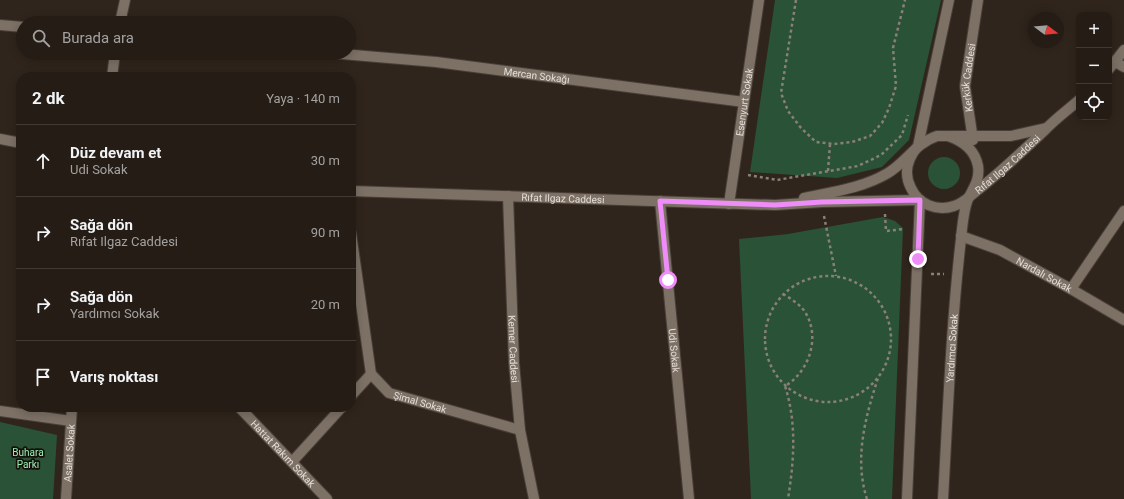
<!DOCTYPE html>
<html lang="tr">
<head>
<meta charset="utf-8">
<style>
	body { margin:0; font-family:Roboto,sans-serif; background:#2c251e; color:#f1f3f6 }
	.controls { position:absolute; right:12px; top:12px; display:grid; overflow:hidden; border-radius:8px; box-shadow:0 2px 10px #0003 }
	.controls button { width:36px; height:36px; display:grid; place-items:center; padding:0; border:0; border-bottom:1px solid #413a34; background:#241c15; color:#f1f3f6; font:20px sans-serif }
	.compass { position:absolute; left:1028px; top:12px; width:36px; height:36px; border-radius:50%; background:#241c15; box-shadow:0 2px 10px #0003; rotate:106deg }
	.stop { position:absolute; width:12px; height:12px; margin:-9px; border:3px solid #ee8cf8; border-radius:50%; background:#fff }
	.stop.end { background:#ee8cf8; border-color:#fff; box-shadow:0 1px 4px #0008 }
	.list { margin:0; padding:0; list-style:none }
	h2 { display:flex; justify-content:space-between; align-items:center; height:52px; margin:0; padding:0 16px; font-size:17px }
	h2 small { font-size:13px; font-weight:400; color:#a3a1a0 }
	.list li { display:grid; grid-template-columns:26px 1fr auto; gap:12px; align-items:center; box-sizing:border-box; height:72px; padding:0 16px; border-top:1px solid #413a34 }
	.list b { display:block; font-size:15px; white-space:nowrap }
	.list p { margin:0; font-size:13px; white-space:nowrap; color:#a3a1a0 }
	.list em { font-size:13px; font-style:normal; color:#a3a1a0 }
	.icon { flex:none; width:22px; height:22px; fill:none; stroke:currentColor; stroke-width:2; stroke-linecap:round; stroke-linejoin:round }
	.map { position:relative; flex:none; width:1124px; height:499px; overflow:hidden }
	.search { position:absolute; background:#241c15; box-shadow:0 2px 10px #0003; left:16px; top:16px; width:340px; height:44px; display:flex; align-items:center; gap:10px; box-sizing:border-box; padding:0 14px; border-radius:22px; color:#a3a1a0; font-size:15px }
	.panel { position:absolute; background:#241c15; box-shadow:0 2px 10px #0003; left:16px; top:72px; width:340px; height:340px; border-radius:16px }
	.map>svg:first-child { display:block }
	.green { fill:#2a5236 }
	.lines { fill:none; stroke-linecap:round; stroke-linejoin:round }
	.minor-casing { stroke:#484038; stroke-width:12 }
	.tertiary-casing { stroke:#484038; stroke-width:12 }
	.path { stroke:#898079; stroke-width:2.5; stroke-dasharray:3 3; stroke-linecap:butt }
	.minor { stroke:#7d7166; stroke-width:10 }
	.tertiary { stroke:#7d7166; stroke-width:10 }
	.route { stroke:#ee8cf8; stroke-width:5 }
	.labels { text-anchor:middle; stroke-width:3.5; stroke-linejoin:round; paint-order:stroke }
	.street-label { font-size:10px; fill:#e5ded8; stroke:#14100b }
	.park-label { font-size:10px; fill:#9aefb2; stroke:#14100b }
</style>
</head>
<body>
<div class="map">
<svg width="1124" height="499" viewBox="0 0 1124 499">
	<rect width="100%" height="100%" fill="#30251c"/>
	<path class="green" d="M775,0H941L909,140L882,167L837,178L750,172Z
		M928 173a16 16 0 1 1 32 0a16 16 0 1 1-32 0Z
		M883,217L895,221L903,228L892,499H751L739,239L788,234Z
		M0,422L57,435L53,499H0Z"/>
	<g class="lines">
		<defs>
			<g id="minor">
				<path d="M120,23L125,0"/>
				<path d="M0,25L23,27"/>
				<path id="s1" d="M330,53L436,62L744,102"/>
				<path d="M1115,62L1124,67"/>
				<path d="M112,77L115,53"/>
				<path id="s2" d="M660,201L689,499"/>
				<path id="s3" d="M729,204L759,0"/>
				<path id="s4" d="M351,233L371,374L389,393L520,430"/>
				<path id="s5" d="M961,236L1000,250L1071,289L1124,320"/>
				<path d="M1071,289L1124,211"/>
				<path d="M351,396L371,374"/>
				<path id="s6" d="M239,407L327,499"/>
				<path d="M0,411L71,421"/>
				<path d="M292,462L342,407"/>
				<path id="s7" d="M66,499L72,407"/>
			</g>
			<g id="tertiary">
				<path id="s8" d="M949,0L918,146C908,158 903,173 911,188C918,204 937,212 954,206C964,203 971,195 979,189C1003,170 1023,151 1045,130C1055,119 1068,110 1079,100"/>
				<path d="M1109,69L1124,50"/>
				<path d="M0,139L21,143"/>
				<path id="s9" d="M973,140L965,86L978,0"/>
				<path id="s10" d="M351,191L775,205L822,202L920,200"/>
				<path id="s11" d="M508,196L514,363L520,430L534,499"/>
				<path d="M804,198C832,192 863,188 888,173C906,162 916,143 937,136H1011L1046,128"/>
				<path d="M907,499L920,200"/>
				<path id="s12" d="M943,499C948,412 951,325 961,239C962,228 964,206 969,197C974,187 980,179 978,166C975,150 963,141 948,136"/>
			</g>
		</defs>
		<use href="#minor" class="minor-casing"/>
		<use href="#tertiary" class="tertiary-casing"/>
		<path class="path" d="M796,0L781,93L788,111L801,128L816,142L834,144L852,142L870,136L882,123L889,108L896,86L893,48L905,0
			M828,171L830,144
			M748,175L777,180L858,166L881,155L902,135L908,115
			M885,214L886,231L904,229
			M824,216L836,276
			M931,274H944
			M765 339a63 63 0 1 1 126 0a63 63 0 1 1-126 0Z
			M783,294C791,299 800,304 805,312C821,337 809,372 785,386C797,423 794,461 788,499
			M867,499C854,459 865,418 878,378"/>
		<use href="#minor" class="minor"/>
		<use href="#tertiary" class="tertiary"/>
	</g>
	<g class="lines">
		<path class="route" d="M668,280L660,201L775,205L822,202L920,200L918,259"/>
	</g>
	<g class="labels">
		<g class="street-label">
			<text dy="4" stroke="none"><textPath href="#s1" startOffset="208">Mercan Sokağı</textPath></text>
			<text dy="4" stroke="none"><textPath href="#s9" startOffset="63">Kerkük Caddesi</textPath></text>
			<text dy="4" stroke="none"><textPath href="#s3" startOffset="103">Esenyurt Sokak</textPath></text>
			<text dy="4" stroke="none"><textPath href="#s8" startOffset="314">Rıfat Ilgaz Caddesi</textPath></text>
			<text dy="4" stroke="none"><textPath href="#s10" startOffset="212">Rıfat Ilgaz Caddesi</textPath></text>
			<text dy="4" stroke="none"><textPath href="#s5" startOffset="92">Nardalı Sokak</textPath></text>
			<text dy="4" stroke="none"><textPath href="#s11" startOffset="153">Kemer Caddesi</textPath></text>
			<text dy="4" stroke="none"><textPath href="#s12" startOffset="151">Yardımcı Sokak</textPath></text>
			<text dy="4" stroke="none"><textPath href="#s2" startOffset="150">Udi Sokak</textPath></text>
			<text dy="4" stroke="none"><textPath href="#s4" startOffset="201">Şimal Sokak</textPath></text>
			<text dy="4" stroke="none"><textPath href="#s7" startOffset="46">Asalet Sokak</textPath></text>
			<text dy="4" stroke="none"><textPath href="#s6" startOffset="64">Hattat Rakım Sokak</textPath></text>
		</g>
		<g class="park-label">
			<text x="28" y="456">Buhara<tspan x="28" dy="12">Parkı</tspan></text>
		</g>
	</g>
</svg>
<div class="controls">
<button>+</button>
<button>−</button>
<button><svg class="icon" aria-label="locate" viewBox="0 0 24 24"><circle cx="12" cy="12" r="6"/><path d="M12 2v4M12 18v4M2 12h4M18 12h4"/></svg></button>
</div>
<svg class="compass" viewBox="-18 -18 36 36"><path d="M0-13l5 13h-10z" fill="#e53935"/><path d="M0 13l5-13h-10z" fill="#a3a1a0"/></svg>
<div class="stop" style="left:668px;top:280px"></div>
<div class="stop end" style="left:918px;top:259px"></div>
<div class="search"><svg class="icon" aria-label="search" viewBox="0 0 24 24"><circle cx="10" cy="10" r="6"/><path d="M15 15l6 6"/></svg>Burada ara</div>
<section class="panel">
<h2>2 dk<small>Yaya · 140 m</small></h2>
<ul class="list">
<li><svg class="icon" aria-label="ahead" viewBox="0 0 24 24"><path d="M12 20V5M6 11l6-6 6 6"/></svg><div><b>Düz devam et</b><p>Udi Sokak</p></div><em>30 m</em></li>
<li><svg class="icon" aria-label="right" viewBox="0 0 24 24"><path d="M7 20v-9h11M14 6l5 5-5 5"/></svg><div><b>Sağa dön</b><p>Rıfat Ilgaz Caddesi</p></div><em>90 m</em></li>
<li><svg class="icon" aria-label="right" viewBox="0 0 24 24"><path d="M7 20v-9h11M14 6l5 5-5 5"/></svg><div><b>Sağa dön</b><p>Yardımcı Sokak</p></div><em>20 m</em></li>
<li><svg class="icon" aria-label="arrive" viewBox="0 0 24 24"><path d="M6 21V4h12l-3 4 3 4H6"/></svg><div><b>Varış noktası</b></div></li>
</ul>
</section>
</div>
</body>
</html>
